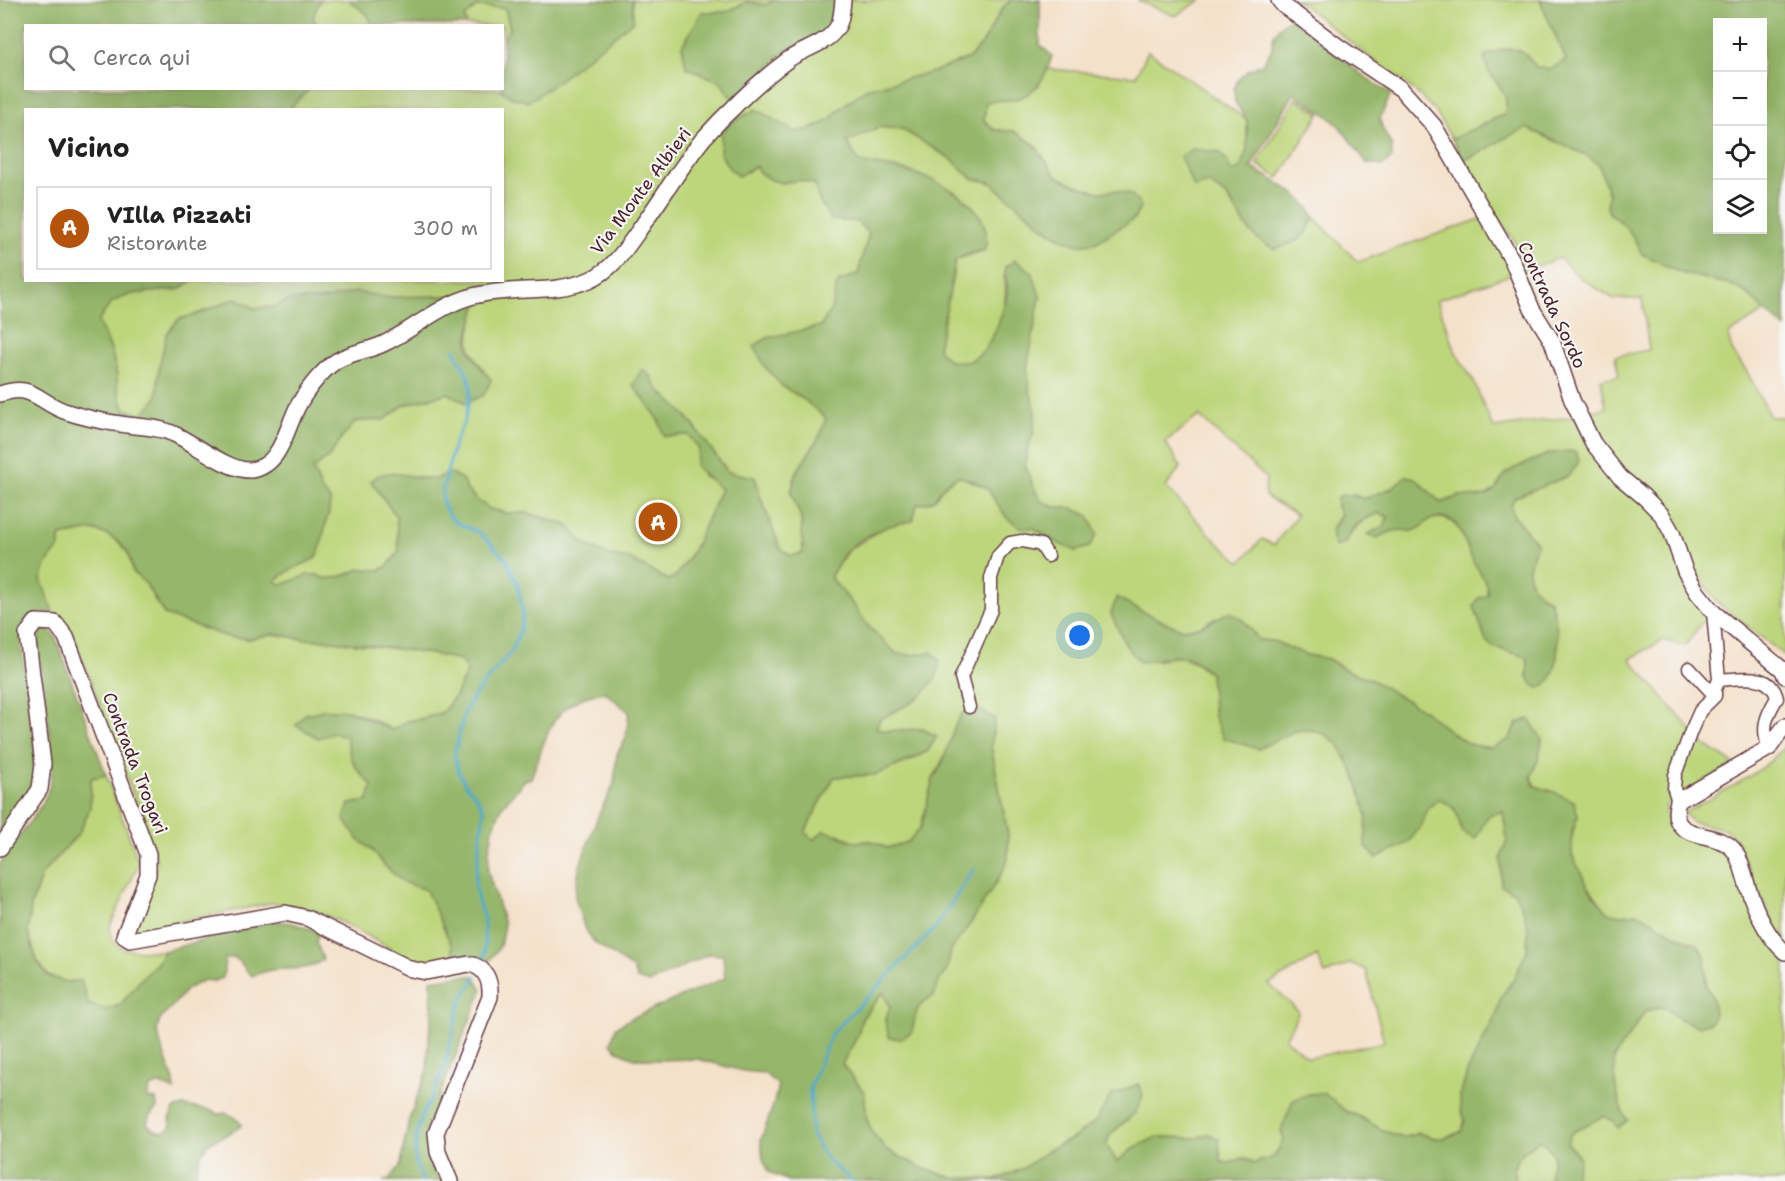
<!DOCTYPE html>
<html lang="it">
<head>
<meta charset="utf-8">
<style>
	body { margin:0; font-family:"Shantell Sans",sans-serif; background:#f2f2f2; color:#222 }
	.controls { position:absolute; right:18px; top:18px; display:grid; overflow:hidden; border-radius:0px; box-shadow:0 6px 24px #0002 }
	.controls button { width:54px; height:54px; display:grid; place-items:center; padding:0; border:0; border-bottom:2px solid #e0e0e0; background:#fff; color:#222; font:30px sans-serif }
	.you { position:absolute; left:1080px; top:636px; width:21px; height:21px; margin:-15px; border:4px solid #fff; border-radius:50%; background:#1a73e8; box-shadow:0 0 0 9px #1a73e833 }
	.badge { display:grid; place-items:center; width:39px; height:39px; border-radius:50%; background:#b45309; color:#fff; font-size:20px; font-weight:700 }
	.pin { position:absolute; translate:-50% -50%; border:3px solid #fff; box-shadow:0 2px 6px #0006 }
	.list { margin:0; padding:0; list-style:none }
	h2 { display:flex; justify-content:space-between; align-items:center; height:78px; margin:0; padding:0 24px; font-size:26px }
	h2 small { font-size:20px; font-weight:400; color:#767676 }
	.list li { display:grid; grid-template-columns:39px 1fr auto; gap:18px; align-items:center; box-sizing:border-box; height:84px; margin:0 12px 12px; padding:0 12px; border:2px solid #e0e0e0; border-radius:0px }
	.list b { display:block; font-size:22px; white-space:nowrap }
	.list p { margin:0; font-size:20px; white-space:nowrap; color:#767676 }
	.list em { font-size:20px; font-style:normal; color:#767676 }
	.icon { flex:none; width:33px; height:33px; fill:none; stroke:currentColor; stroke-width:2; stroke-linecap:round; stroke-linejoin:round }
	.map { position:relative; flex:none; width:1785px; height:1181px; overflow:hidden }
	.search { position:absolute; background:#fff; box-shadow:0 6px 24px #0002; left:24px; top:24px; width:480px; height:66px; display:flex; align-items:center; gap:15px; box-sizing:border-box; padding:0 21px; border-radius:0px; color:#767676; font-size:22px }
	.panel { position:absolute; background:#fff; box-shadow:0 6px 24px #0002; left:24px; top:108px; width:480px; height:174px; border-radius:0px }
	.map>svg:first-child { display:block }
	.green { fill:#bdd67b; stroke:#847a53; stroke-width:1.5; fill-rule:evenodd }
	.forest { fill:#96b76b; stroke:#706b4b; stroke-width:1.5; fill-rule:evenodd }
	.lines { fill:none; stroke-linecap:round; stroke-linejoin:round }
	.stream { stroke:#51a9ce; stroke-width:3 }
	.minor-casing { stroke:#643c43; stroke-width:15 }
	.tertiary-casing { stroke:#643c43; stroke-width:18 }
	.minor { stroke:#fff; stroke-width:12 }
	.tertiary { stroke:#fff; stroke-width:15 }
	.labels { text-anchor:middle; stroke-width:4.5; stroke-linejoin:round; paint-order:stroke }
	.street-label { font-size:18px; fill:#4a1f2b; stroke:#f6f6f2 }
</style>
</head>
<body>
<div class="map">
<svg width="1785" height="1181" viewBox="0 0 1785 1181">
	<rect width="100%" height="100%" fill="#f6f6f2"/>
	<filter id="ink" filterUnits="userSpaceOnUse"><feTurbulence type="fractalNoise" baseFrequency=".0167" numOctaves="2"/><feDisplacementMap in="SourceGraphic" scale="12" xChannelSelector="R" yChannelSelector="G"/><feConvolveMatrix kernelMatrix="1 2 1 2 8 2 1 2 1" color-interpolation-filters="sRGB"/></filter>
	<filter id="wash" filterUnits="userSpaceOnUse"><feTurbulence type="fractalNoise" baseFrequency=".008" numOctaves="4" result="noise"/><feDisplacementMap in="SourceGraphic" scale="24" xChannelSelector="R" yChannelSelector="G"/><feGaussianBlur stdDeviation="1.35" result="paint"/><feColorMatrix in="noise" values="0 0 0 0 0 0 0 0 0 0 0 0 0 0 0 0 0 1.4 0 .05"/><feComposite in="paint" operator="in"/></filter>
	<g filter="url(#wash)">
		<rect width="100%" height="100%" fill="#f4e1ca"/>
		<path class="green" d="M322,0H349L367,14L373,25H316L313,17L319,2Z
			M632,0H774L766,5L747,2L726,12H702L686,67L721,82L767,67L785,51L801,47L839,0H1012L1003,7L982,44L969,58L933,72L866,89L843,106L828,121L812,129L795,132L756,109L729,124L747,172L756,166L759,172L769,179L782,183L799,180L815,184L819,200L856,221L869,233L858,274L838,283L831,309L821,327L767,338L782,386L802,398L826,418L820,436L796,473L791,493L801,517L803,553L791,556L780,548L760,496L755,478L728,472L688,418L657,388L650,375L633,385L658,418L664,436L689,435L699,449L703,476L711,480L721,489L693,551L676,576L668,580L629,559L609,556L583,543L567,525L528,513H506L490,509L477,500L467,490L462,479H434L401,475L371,481L396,516L399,551L388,566L379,570L360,569L343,576L325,579L317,575H308L282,585L274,581C280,578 284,574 289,570C297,565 308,564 315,558C320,554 329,509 330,500L321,489L313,469L329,457L341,439L356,421L384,420L404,405L448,393L466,403L491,380C465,345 465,345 478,303L452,296L385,297L356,292L321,300H290L274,307L254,308L236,298L195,315L179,319L159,367L158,397L142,415L124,409L118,391L116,369L110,347L97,321L112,302L131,294L180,289L192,281L502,280V110L289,109L309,89H500L511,97L528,101L553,85L633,21Z
			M1137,0H1201L1175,16Z
			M1274,0H1540L1567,60L1551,69L1536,67L1525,54L1484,57C1486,62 1487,68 1489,72C1498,86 1511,94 1505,114L1452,139L1435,111L1417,93L1403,81L1372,59L1298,1Z
			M476,7L505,8L510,28L503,40L502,26L466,25L465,17Z
			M1148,51L1247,120L1248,149L1240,170L1231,172L1227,161L1219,152L1206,151L1209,183L1226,195L1250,232L1306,234L1314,217L1358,262L1483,218L1513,273L1515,242L1481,194L1463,160L1482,152L1503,138L1527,128L1586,155L1599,165L1609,195L1607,206L1609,213C1628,227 1632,232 1642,254L1681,273L1729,284L1747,293L1765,311L1728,335L1732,351L1747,372L1770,417H1785V656L1718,603L1694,570L1679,526L1672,514L1653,494L1619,464L1607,449L1587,412L1606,408L1601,379L1619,376L1615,356L1649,350L1642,299H1614L1579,277L1560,258L1437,300L1456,353L1474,382L1493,428L1575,416L1591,453L1617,483L1653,508L1708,614L1685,646L1663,640L1630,659L1702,743L1734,764L1669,801L1666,805V815L1675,826L1723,846L1785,959V1181H1567L1574,1178L1567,1143L1571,1133L1603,1115L1612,1120L1622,1111C1618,1098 1609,1067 1616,1055C1623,1040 1636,1026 1645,1011L1663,1007L1681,1019L1697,1026L1711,1022L1714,1016L1712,997L1706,985L1705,957L1697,944L1677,936L1639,913L1621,915L1608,913C1598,901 1573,867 1572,853C1570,840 1573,829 1578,816L1554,792L1535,786L1531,776L1539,757L1518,723L1508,740L1492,748L1471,745L1453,734L1425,711L1370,679L1348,671L1328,659L1307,655L1273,641L1259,640L1242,619L1214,618L1199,627L1182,629L1171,625L1135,608L1117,597L1111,614L1127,647L1157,661C1185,652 1187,657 1210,673L1214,717L1258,749C1273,741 1292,728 1310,730C1319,731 1333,737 1339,744C1353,762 1367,805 1367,828L1421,825L1428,808L1438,799C1457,806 1457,813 1462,832L1475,839L1488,816L1503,810L1507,840L1501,858L1514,892L1524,912L1528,929L1527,951L1513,980L1501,997L1497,1013L1468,1070L1460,1097L1461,1110L1465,1120L1461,1132C1443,1139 1437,1141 1419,1133L1403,1138L1384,1131L1358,1116L1345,1111L1333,1100L1284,1140L1274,1157L1255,1163L1243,1158L1230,1163L1221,1162L1219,1153L1209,1134L1196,1138L1157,1137L1134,1148L1117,1162L1106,1145L1110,1135L1102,1110L1096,1121L1075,1137L1049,1150L1024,1168L998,1179L954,1178L922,1168L887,1150L871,1132L867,1120L864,1092L842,1064L858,1035L861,1020L883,992L890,1007L885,1021L911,1032C916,1013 915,1004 934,996L939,981L947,970L951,950L972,921L1000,876L1008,859V835L991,746L995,719L948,749L933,779L921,827L908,842L887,848L872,841L856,842L838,834L814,840L805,833C813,813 825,796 834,777L873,775L912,760L928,751L922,729L887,731L875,729L880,719L896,711L932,652L914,655H897L867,625L854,606L830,577L848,550L880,530L898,522L912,521L917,504C939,502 933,498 946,484C949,481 955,478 959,476L987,488L1007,518L1020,527L1033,528L1041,532L1072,508L1054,507L1041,501L1033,487L1025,464L1028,447L1034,432L1035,408L1030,392L1027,368L1040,296L1004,276C1010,299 998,332 983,351C979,356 973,359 968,363L950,361L938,350C943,319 951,292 955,260L985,250L946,187L909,171L859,162L847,142L879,127L902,129L953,160L963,171L974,179L990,182L1043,227L1061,238L1078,245L1134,219L1141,206L1131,194L1116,191L1098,192L1075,185L1056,176L1034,144L1014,131L994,130L984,120L986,102L1038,86L1048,69L1136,76ZM1199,416L1266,478L1265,496L1297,515L1274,545L1262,539L1241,562L1217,542L1166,487L1181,467L1165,442ZM1566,451L1568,476L1515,497L1511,505L1513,515L1537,544L1527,571L1534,590L1550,600L1555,618L1558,648L1527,675L1529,666L1528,657L1483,632L1474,606L1479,598L1488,595C1489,581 1477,569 1471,556C1463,540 1461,521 1441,518C1431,517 1426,522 1420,528L1393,530L1376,538L1384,527L1388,517L1379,513C1361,520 1355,526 1345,544L1331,530L1354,495L1364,499L1392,488L1406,476L1415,478L1441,503L1459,496L1478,497L1487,495L1495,490L1506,474L1513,469L1548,454ZM1317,956L1325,974L1351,963L1366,970L1384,1042L1309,1058L1285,1039L1299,1012L1269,984Z
			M1296,98L1320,113L1279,178L1257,164Z
			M93,530L108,535L119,542L128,553L133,572L146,584L155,601L165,615L228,637L249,639L273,634L304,639L326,640L405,650L437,655L461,660L467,672L455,696L443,712L425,718L407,721L392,730L372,719L348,710L333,733L346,736C350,761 354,768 372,785L358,839L373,851L386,867L403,882L426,890L452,946L454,959C439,961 423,964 408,959C366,935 321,905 271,903L128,932L155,872L157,861L152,844L73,634L65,620L53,613L41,580L46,564L60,546V536Z
			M1785,746V941L1777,932L1736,840L1725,829L1692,822L1684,813C1718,793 1759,777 1785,746Z
			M106,775L139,863L111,924C105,957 142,950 164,951L159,961L143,977L120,1005L106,1010L88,1004L67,982L48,976L37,961L28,932L31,905L42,874L79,833L90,808L91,778Z
			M1540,1140C1558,1155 1554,1156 1549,1177L1552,1181H1516C1508,1161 1525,1149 1540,1140Z"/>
		<path class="forest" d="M0,0H322L319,2L313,17L316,25L26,26V88L309,89L289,109L26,110V280L192,281L180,289L131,294L112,302L98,321L110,347L116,369L118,391L124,409L142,415L157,397L159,367L167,333L179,319L195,315L236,298L254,308L274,307L290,300H321L356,292L385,297L452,296L475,297C481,313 464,331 469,348C472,357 485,372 491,380L484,395L466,403L448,393L404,405L384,420L356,421L341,439L329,457L313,469L321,489L330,500L329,512L327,518L320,549L316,558L289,571L275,581L282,585L308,575H317L325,579L343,576L360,569L379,570L388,566L399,551L396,516L371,481C386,465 412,479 431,479C438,479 444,475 450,473L462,479L467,490L477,500L490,509L506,513H528L567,525L583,543L609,556L629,559L668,580L676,576L693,551L721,489C712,481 703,475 695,465L699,449L689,435L664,436L658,418L633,385L642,369L650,375L657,388L688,418L728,472L755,477L760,496L780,548L791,556L803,553L801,517L791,493L796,473L820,436L826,418L802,398L782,386L765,367L754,346L767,338L821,326L831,309L838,282L858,274L869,233L856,221L831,220L819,200L815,184L799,180L782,183L769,179L759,172L756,166L738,176L729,168L720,153L721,135L729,124L756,109L795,132L812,129L828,121L843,106L866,89L933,72L969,58L982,44L1003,7L1012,0H1040V45L1052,56C1046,76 1037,93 1016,99C1006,101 996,100 986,102L984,120L994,130L1014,131L1034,144L1056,176L1075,185L1098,192L1116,191L1131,194L1141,206L1134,219L1095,243L1078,245L1061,238L1043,227L990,182L975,179L963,171L953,160L902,129L879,127L847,142L859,162C875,166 893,167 909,172C938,180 979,199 986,231C987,237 986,244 985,250L971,253L955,260C951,291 943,319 938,350L950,361L968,362C973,359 979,356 983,351C995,337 1008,304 1007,285C1006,279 1004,274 1005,267L1015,260L1032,272L1040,296L1027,368L1030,392L1035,408L1034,432L1028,447L1025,465L1033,487L1041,501L1054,507L1072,508L1089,516L1097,535L1089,547L1076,551L1057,543L1033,528L1020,527L1007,518L987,488L973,481L959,476C955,478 949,481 945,484C933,498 938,502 917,504L913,521C891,523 865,534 849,549C841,556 836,568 830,577L854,606L867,625L897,654L914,655L932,652L940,661L936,678L923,694L913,702L880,719L876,728L887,731L922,729L937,736L928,751L895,767L874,775L834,777C825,796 813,813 805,833L814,840L824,830L856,842L872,841L887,848L908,842L921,827L933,779L942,764L955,726L962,713L982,711L995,719L991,746L1008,835V859L1000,876L972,921L951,950L947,970L939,981L934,996C915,1004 916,1014 912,1032L900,1039L889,1037L885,1021L890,1007L883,992L861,1020L858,1035L842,1064L864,1092L867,1120L872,1132L887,1150L922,1168L954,1178L998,1179L1024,1168L1049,1150L1075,1137L1096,1121L1111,1095L1138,1084L1143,1095L1136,1112L1110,1135L1106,1145L1117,1162L1134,1148L1157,1137L1196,1138L1209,1134L1219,1139L1221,1162L1230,1163L1243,1158L1255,1163L1274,1157L1284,1140L1281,1131L1293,1100L1309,1094L1323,1093L1333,1100L1345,1111L1358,1116L1384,1131L1403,1138L1419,1133C1437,1141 1443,1139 1461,1132L1465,1120L1461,1110L1460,1097L1468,1070L1497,1013L1501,997L1513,980L1527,951L1528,929L1524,912L1514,892L1501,886V858L1507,840L1503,811L1488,816L1475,839L1462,832C1457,813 1457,806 1438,799L1428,808L1422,825L1408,843L1376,858L1365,845L1367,816L1355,775L1338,744L1324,734L1310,730L1295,731L1258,749L1223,738L1214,717L1210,673C1204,668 1196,661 1190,658C1175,653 1155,661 1140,662L1127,647L1111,614L1117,597L1135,608L1171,625L1182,629L1199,627L1229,612L1242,619L1259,640L1273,641L1307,655L1328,659L1348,671L1370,679L1425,711L1453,734L1471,745L1492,748L1508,740L1518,723L1529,719L1542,739L1539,757L1531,776L1534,786L1554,792L1574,801L1578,816L1572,832V855L1590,890L1608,913L1621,915L1639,913L1677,936L1697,944L1705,957L1706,985L1712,997L1714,1016L1711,1022L1697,1026L1681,1019L1663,1007L1645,1011L1636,1026L1614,1057L1615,1084L1622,1111L1628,1120L1618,1128L1612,1120L1603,1116L1571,1133L1567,1143L1580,1158L1574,1178L1567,1181H1552L1549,1177C1554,1156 1558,1155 1540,1140C1525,1149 1508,1161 1516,1181H788L769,1172L763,1159L761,1140L774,1103L778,1085L764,1073L743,1071L698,1059L657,1060L635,1058L618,1051L611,1043L616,1027L632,1018L725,978L723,955L709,954L649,983L637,979L633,969L594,942L584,927L575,897L579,868L598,816L614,784L617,754L626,738L629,712L605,692C551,700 548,734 531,778L525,780L502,807L493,829L489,851L488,872L504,924L500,946L487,964L481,959H454L452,946L426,890L403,882L386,867L373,851L358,839L344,819L349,804L368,801L372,785C354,768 350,761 346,736L333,733L318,738L296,725L305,714L323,710H348L392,730L407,721L425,718L443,712L455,696L467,672L461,660L437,655L405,650L326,640L304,639L273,634L249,639L228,637L165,615L146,584L133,572L128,553L119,542L108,535L93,530L60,536V546L46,564L41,580L53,613C29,610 22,623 21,643L35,754C35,763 35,774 32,783C26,801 11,817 0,833Z
			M349,0H632L633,21L553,85L528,102L511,97L500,89L502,88L503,40L510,28L505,8L476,7L465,17L466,25H373L367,14Z
			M774,0H839L833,26L801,47L785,51L733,101L721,82L686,67L682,46L702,12H726L747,2L766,5Z
			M1540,0H1785V328L1765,311L1747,293L1729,284L1681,273L1642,254C1632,232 1628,227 1609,213L1607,206L1609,195L1599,165L1586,155L1527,128L1503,139L1482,152L1463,160L1452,139L1505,114C1511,95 1498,86 1489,72C1487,68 1486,62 1484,57C1495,50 1515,44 1526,55C1530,58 1533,63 1536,67L1551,69L1566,60ZM1718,22H1762V230H1718Z
			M1291,18L1361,74L1391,94L1380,118L1382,128L1392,146V158L1382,166L1367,163L1340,127L1328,116L1294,93L1251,167C1273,181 1303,193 1314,217C1304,240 1299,241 1276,249C1247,238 1245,220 1228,198C1223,192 1215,188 1209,183L1194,187L1180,157L1192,149L1219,152L1227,161L1231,172L1240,169L1247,149V120L1235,102L1234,89L1239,78L1249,70L1262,64L1271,51L1274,35L1279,27Z
			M1566,451L1576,452L1579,461L1574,469L1568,476L1515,497L1511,505L1513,515L1537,544C1526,570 1522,584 1549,600C1558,620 1563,666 1547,683C1547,684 1539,687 1539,688C1522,679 1530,672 1527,657L1493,647L1486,641L1474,606L1479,598L1487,595C1489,582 1479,572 1473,561C1465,544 1459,509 1432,519C1424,522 1421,530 1412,531C1408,532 1408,530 1403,530C1394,529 1385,534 1376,538L1367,534L1384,527L1388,517L1379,513C1370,516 1359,521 1353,529C1346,539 1348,542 1336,547C1327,532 1333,529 1341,515L1337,506V497L1345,494L1364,499L1392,488L1406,476L1415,478L1441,503L1459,496L1478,497L1487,495L1495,490L1505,474L1513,469L1548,454Z
			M44,630L50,631L55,636L106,775L91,778L90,808L79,833L42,874L31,905L28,932L37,961L48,976L67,982L81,980L88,1004L106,1010L120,1005L143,977L159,961L164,951L273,921L292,923L319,932L316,942L323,959C308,973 290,967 271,970C265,971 258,974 252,976C244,969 242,962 234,957L225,959L223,978L214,981L204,980L187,989L160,1020L157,1029L161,1046L174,1081L175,1091L159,1084L150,1088L147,1098L156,1099L157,1108L150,1115L147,1124L155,1130L164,1132L171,1126L170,1117L174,1109L183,1106L210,1110L218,1114L226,1113L236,1118L242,1125C231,1136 218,1136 208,1144C199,1153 196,1169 196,1181H0V864L41,806L49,789L52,773V752L38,642L39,634Z
			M460,976H474L482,990L426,1129L432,1165L440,1181H383L389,1179L401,1165L403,1149L410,1116L427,1072L429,1035L432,1016L431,980Z"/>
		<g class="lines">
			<path class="stream" d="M454,349L468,376L471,388L465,420L454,444L443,489L442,501L449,516L457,523L480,533L506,559L518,585L523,615L520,631L511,652L477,692L465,711L454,756L459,773L466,785L477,797L484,810L475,881L477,898L484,919L485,951L482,964
				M423,1181L416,1165L415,1154L417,1131L423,1113L434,1093L445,1065L461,1000L476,977
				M852,1181L827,1160L812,1135L810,1087L832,1033L936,927L974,869"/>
		</g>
	</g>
	<g filter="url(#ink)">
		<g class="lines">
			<defs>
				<path id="minor" d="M1689,668L1715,696
					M1719,680C1735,679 1763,673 1773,689C1775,691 1776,695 1777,698C1766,716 1761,728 1769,748
					M969,707L961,677L991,610V578L998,556L1010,543L1022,541L1041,545L1048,556
					M1678,801L1674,789L1675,775L1691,731L1700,711L1715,696V689L1719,680L1713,612"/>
				<path id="tertiary" d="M1279,0L1283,5L1339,47L1401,89L1434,126L1512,260L1532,309L1552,341L1572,400L1593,443L1620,477L1644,497L1662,515L1672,533L1685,571L1697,592L1713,612L1783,670L1785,676
					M0,394C33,383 37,401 64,411C84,418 105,422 127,425C142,427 160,427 174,434C194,443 230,472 251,470C282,466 286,427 299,404C308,388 326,365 342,358C355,352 370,350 383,344C417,328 444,300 483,294C518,287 556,294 589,280C614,270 629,244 644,223C664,195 682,165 703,139C712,129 722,118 733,108C750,90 769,74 789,59C805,48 828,44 838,26C842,18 842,9 843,0
					M1785,726L1769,748L1678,801C1666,843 1715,829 1733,849C1741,859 1744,875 1748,888C1755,909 1767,937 1785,952
					M0,848L40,789L43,764L27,634L36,622L55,623L66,637L148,854V875L124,936L130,940L285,913L307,918L411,969L426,972L469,964C486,967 491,981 490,997L436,1133L438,1152L450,1181"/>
			</defs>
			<use href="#minor" class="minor-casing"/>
			<use href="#tertiary" class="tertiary-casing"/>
			<use href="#minor" class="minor"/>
			<use href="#tertiary" class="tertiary"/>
		</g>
	</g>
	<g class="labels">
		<g class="street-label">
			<text transform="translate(641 191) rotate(-53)" y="6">Via Monte Albieri</text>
			<text transform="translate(1552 305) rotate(65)" y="6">Contrada Sordo</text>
			<text transform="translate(135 763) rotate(69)" y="6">Contrada Trogari</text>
		</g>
	</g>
</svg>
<div class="controls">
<button>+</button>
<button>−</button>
<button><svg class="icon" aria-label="locate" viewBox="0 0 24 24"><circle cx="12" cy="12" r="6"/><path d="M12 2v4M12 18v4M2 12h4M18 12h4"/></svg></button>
<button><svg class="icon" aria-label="layers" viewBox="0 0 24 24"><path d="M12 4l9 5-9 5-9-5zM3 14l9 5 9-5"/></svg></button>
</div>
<div class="you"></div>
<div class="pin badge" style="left:658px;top:522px">A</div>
<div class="search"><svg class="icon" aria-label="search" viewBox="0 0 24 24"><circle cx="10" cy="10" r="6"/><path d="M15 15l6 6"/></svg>Cerca qui</div>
<section class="panel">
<h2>Vicino<small></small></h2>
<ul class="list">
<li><span class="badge">A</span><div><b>VIlla Pizzati</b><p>Ristorante</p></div><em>300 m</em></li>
</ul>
</section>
</div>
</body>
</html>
